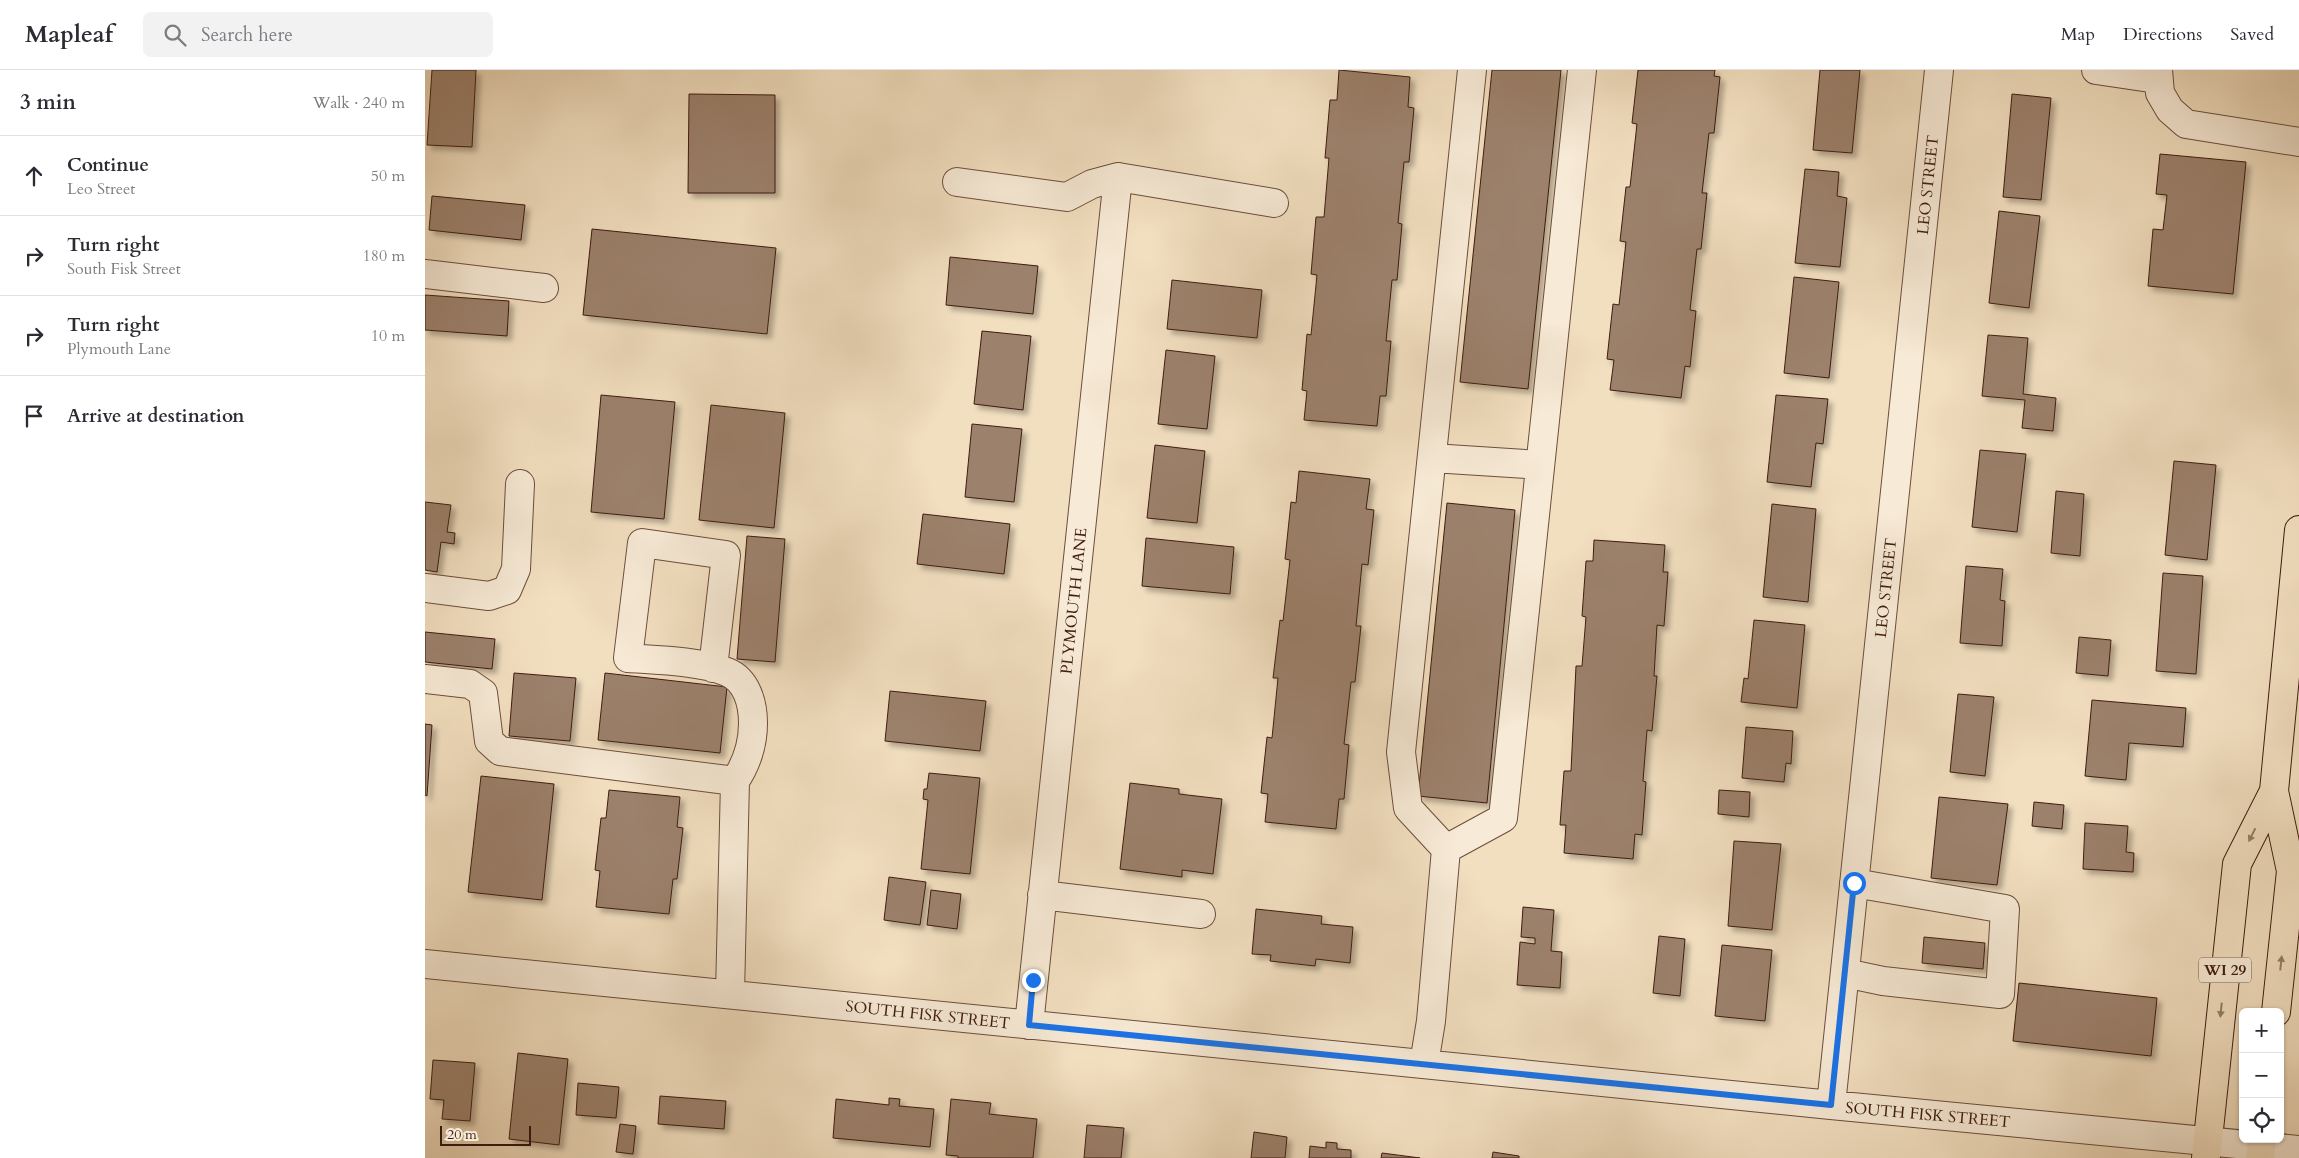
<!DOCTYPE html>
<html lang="en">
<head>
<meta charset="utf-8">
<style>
	body { margin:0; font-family:Cardo,serif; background:#f2f2f3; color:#2b2b33 }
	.controls { position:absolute; right:15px; bottom:15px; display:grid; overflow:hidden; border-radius:8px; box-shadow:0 1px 4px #0004 }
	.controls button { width:45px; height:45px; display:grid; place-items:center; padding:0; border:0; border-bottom:1px solid #e1e1e2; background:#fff; color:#2b2b33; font:25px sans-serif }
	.scale { position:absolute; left:15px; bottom:12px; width:91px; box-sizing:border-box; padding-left:5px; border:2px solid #3f1c10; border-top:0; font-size:14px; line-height:18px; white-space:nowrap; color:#3f1c10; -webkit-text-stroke:4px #f7ead6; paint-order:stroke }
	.stop { position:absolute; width:15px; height:15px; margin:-11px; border:4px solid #1a73e8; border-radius:50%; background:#fff }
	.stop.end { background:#1a73e8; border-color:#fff; box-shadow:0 1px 5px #0008 }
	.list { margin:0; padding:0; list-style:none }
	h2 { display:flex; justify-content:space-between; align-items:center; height:65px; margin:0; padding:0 20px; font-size:21px }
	h2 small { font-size:16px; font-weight:400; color:#7c7c81 }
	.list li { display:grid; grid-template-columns:32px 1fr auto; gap:15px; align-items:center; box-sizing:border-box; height:80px; padding:0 20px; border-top:1px solid #e1e1e2 }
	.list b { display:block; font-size:19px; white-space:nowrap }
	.list p { margin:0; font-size:16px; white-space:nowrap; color:#7c7c81 }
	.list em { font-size:16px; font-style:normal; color:#7c7c81 }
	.icon { flex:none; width:28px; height:28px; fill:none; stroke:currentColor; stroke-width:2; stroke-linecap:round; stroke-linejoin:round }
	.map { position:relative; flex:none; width:1874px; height:1088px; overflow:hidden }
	header { display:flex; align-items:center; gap:30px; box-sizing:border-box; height:70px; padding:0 25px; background:#fff; border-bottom:1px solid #e1e1e2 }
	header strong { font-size:24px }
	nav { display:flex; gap:28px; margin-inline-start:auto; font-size:18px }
	.search { width:350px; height:45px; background:#f2f2f3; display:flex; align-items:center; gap:12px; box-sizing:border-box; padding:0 18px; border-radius:8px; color:#7c7c81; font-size:19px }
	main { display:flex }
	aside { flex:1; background:#fff }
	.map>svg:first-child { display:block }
	.building { fill:#9c816c; stroke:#3f1c10; filter:url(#shadow) }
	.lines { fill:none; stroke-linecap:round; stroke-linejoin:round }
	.minor-casing { stroke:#6c4d3c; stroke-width:30 }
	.major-casing { stroke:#3f1c10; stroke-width:30 }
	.minor { stroke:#f7ead6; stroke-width:28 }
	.major { stroke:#f2dfc0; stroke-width:28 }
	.oneway { fill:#987e68 }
	.route { stroke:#1a73e8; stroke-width:6 }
	.labels { text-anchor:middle; stroke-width:5; stroke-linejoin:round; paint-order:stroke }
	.shield { fill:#f7ead6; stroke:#765a4b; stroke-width:1 }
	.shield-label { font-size:15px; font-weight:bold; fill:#3f1c10 }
	.street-label { font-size:16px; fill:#3f1c10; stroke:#f7ead6 }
</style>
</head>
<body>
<header>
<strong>Mapleaf</strong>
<div class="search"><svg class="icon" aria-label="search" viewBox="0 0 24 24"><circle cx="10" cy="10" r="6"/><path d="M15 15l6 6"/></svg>Search here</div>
<nav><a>Map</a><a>Directions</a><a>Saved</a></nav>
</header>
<main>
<aside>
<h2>3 min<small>Walk · 240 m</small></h2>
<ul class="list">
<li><svg class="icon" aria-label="ahead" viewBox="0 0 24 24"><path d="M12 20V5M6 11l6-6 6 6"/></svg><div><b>Continue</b><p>Leo Street</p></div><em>50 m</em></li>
<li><svg class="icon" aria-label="right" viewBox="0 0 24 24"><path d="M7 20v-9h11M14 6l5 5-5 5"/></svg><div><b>Turn right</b><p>South Fisk Street</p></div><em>180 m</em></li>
<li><svg class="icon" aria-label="right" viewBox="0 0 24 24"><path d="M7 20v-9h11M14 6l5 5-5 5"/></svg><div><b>Turn right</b><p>Plymouth Lane</p></div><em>10 m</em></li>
<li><svg class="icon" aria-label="arrive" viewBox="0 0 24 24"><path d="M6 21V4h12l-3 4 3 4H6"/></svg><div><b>Arrive at destination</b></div></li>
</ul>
</aside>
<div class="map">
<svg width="1874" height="1088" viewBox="0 0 1874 1088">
	<defs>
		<filter id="shadow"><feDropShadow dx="4.5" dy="4.5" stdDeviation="2.5" flood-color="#0004"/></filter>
	</defs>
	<rect width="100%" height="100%" fill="#f2dfc0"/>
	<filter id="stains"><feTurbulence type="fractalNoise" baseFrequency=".004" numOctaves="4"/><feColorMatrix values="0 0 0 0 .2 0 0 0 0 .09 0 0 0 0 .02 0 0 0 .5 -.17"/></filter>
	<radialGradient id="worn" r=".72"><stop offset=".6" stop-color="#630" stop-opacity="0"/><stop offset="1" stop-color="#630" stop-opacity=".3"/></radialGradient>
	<path class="building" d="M7,0H51L47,77L2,75Z
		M914,0L985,7L983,37L989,38L984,92H979L973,153L977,154L972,210H967L961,271H966L961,326H955L952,356L879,350L882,321L877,320L882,264L886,265L892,205L886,204L891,147H899L904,88H900L905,30H912Z
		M1067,0H1136L1103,319L1035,312Z
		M1213,0H1290L1289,6L1295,7L1289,63H1284L1277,123H1282L1276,179H1272L1265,240L1271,241L1265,297L1260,296L1256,328L1185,320L1189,290L1182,289L1188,234L1194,235L1201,172L1195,171L1201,117H1205L1212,54L1207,53Z
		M1395,0H1435L1427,83L1388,80Z
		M264,24L350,25V123H263Z
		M1587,24L1626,28L1616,130L1578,127Z
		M1735,84L1821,92L1808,224L1723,216L1728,159L1738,160L1742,125L1731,124Z
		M1380,99L1414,102L1412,126L1422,128L1415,197L1370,193Z
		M7,126L100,135L96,170L4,160Z
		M1574,141L1615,146L1604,238L1564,233Z
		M167,159L351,178L342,264L158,245Z
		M525,187L613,196L608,244L521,235Z
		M1369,207L1414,212L1404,308L1359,303Z
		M747,210L837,220L832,268L742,259Z
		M0,225L84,231L82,266L0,260Z
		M557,261L606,266L598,340L549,334Z
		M1563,265L1603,268L1598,324L1631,328L1628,361L1597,358L1600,330L1557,326Z
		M741,280L790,286L782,359L733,354Z
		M176,325L250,332L239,449L166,442Z
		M1351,325L1403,329L1398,374L1391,373L1386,417L1342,412Z
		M286,335L360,343L349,458L274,450Z
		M547,354L597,359L589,432L540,427Z
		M730,375L780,381L772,453L722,448Z
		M1555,380L1601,384L1592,462L1547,457Z
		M1749,391L1791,395L1782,490L1740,485Z
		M874,401L945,409L941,439L949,440L943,495L937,494L931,556H936L930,612H926L919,674L924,675L919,729H914L911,759L840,752L843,724L836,723L842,667L847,668L853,608H848L855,550L858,551L865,490L860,489L866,432L871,433Z
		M1631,421L1659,424L1655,486L1626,483Z
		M0,432L26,435L22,462L30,463L29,474L16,472L12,502L0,500Z
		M1022,433L1090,440L1062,733L993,726Z
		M1347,434L1391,439L1383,532L1338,527Z
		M498,444L585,454L579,504L492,494Z
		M322,466L360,469L350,592L312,589Z
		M721,468L809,477L805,524L717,516Z
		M1169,470L1240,475L1238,502H1243L1239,556L1232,555L1229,606H1232L1227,661L1222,660L1218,711L1221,712L1217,765L1210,764L1208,789L1139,783L1141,755H1135L1139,701H1146L1151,596H1157L1161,547L1157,546L1161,491H1168Z
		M1541,496L1578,499L1575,530L1580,531L1577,576L1535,573Z
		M1738,503L1778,506L1771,604L1731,601Z
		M1329,550L1380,555L1372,638L1316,632L1319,608L1323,609Z
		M0,562L70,569L67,599L0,592Z
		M1654,567L1686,570L1683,606L1651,603Z
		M89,603L151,608L145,671L84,666Z
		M180,603L302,617L295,683L173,670Z
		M465,621L561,631L555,681L460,671Z
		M1533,624L1569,627L1560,706L1525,702Z
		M1667,630L1761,638L1758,677L1704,673L1701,710L1660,706Z
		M0,654L7,655L2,726L0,725Z
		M1321,657L1368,661L1366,694L1361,693L1359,712L1317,708Z
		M504,703L555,708L545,804L496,799L503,730L498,729L499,719H502Z
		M56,706L129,714L117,830L43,822Z
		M705,713L754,719V724L797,729L788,804L757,800V807L695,799Z
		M184,720L255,727L252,757L258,758L252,809H248L244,844L171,837L175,801L170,800L176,748H181Z
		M1294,720L1325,722L1324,747L1293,744Z
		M1514,727L1583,734L1572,815L1506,808Z
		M1609,732L1639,735L1637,759L1607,756Z
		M1660,753L1703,756L1701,782L1709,783L1708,802L1658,799Z
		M1309,771L1356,774L1347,860L1303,856Z
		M464,807L501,812L495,855L459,850Z
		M506,820L536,824L532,859L502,855Z
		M1098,837L1129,840L1126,881L1137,882L1135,918L1092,915L1095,872L1110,874V868L1096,867Z
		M831,839L897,846L896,854L928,857L925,893L891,889L890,896L845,891L846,885L827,884Z
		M1234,866L1260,869L1255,926L1228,923Z
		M1499,867L1560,873L1558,899L1497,893Z
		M1297,875L1347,880L1340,951L1290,946Z
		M1594,913L1732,928L1726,986L1588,971Z
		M93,983L143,989L134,1075L84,1069Z
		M8,990L50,993L45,1051L17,1049L19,1030L5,1029Z
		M153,1013L194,1017L191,1048L151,1045Z
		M235,1026L301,1031L299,1059L233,1054Z
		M464,1028L475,1029L474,1036L509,1039L505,1077L408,1068L411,1029L464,1035Z
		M526,1029L566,1033L564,1044L612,1049L608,1088H533V1086L521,1085Z
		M195,1054L211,1056L208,1084L191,1082Z
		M662,1055L699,1058L696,1088H659Z
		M829,1062L862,1067L860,1088H826Z
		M901,1072L912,1073V1079L926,1080V1088H884L885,1076L901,1078Z
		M1068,1082L1094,1086V1088H1067Z
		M957,1083L995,1088H956Z"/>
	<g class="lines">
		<defs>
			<path id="minor" d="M1671,0L1732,9
				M1733,0L1735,23L1745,40L1761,54L1874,72
				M532,112L642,127L667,114L693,107L849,133
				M0,204L119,218
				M1007,388L1115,395
				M0,518L64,526L82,520L91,499L95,414
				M288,598L301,485L217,473L203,588C232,590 277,591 302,602C322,610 328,634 328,653C328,675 322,693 310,711
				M0,609L45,614L58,623L64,671L75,681L310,711L305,924
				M1021,779L1078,748L1157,0
				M617,825L776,844
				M0,894L1406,1035L1874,1080
				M1420,903L1458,911L1575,924L1580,839L1429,813
				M604,955L693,107
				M999,994L1006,951L1021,779L983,738L976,682L1047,0
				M1406,1035L1514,0"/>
			<path id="major" d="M1851,942L1866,801L1849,721L1874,460
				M1781,1088L1812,794L1849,721
				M1835,1088L1837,1069"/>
		</defs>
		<use href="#minor" class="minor-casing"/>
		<use href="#major" class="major-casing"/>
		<use href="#minor" class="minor"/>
		<use href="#major" class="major"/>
	</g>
	<defs><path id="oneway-solid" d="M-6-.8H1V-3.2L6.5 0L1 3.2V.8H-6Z" transform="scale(1.25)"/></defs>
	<g class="oneway">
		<use href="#oneway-solid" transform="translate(1827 765) rotate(117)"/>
		<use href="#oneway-solid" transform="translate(1856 893) rotate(-84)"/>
		<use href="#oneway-solid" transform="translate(1796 940) rotate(96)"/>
	</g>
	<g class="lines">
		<path class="route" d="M608,910L604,955L1406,1035L1429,813"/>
	</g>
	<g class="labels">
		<rect class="shield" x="1774" y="887.5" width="52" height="25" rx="4"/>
		<g class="shield-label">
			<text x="1800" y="905">WI 29</text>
		</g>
		<g class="street-label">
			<text transform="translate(1502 115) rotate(-84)" y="6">LEO STREET</text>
			<text transform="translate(1460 518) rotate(-84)" y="6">LEO STREET</text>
			<text transform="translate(648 531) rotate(-84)" y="6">PLYMOUTH LANE</text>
			<text transform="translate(503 944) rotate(6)" y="6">SOUTH FISK STREET</text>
			<text transform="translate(1503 1044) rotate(5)" y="6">SOUTH FISK STREET</text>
		</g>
	</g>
	<rect width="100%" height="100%" filter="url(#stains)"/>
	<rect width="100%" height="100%" fill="url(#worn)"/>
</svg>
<div class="controls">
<button>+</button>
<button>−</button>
<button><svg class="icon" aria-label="locate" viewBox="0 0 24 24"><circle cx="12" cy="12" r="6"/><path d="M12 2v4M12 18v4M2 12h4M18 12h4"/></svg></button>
</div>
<div class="scale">20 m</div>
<div class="stop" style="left:1429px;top:813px"></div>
<div class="stop end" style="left:608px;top:910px"></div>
</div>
</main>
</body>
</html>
